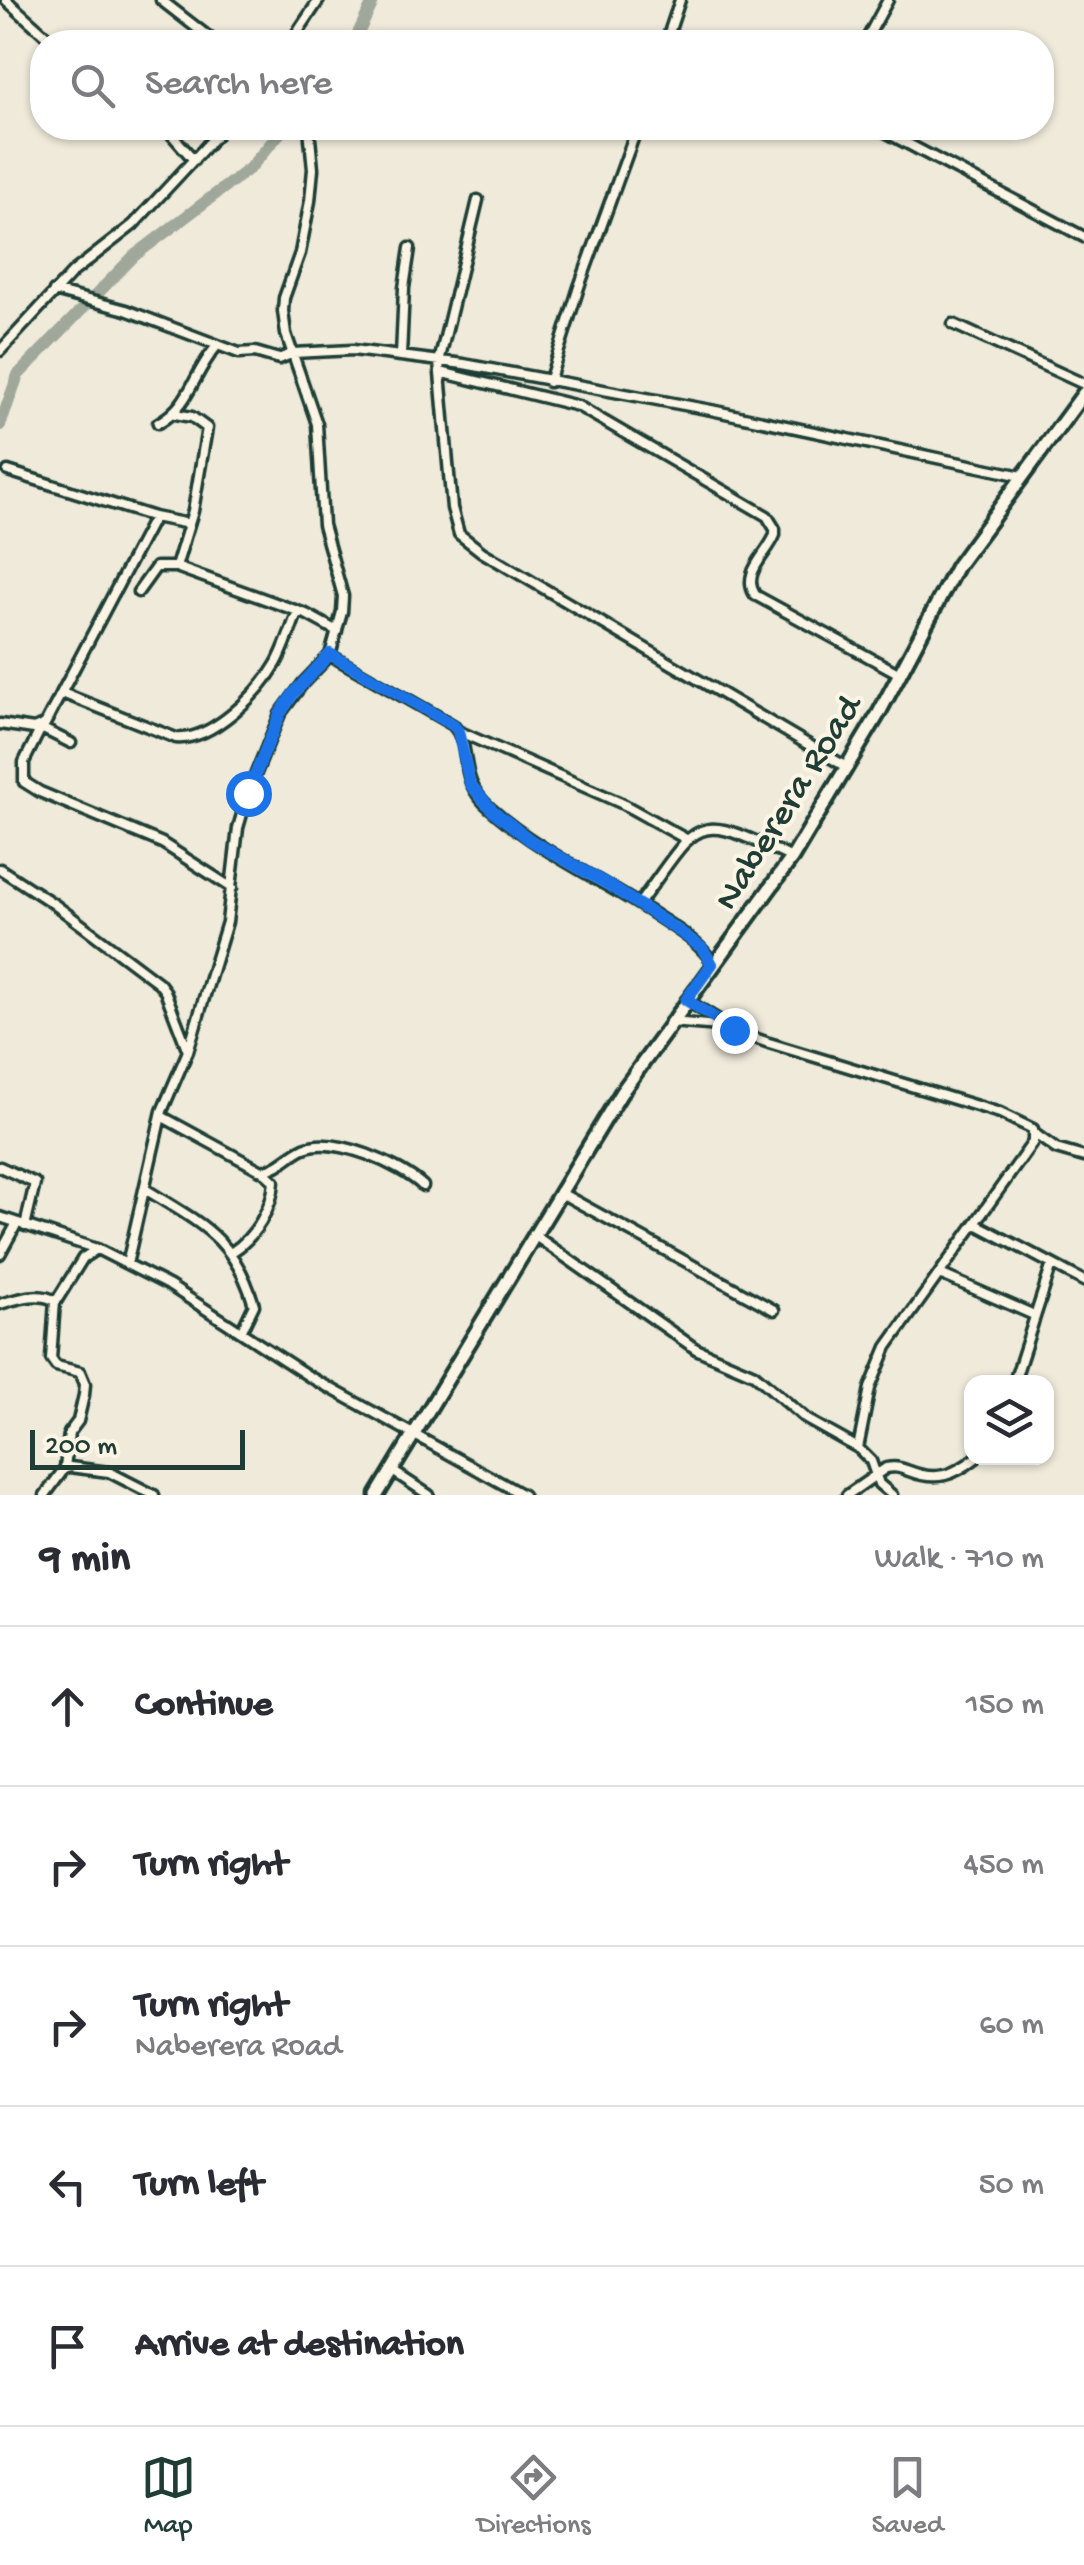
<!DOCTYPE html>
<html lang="en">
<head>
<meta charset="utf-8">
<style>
	body { margin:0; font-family:"Gochi Hand",sans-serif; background:#f7f7f7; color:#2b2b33 }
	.controls { position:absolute; right:30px; bottom:30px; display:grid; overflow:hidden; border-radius:20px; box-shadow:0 2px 8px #0004 }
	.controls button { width:90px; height:90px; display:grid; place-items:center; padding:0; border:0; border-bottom:2px solid #e1e1e2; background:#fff; color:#2b2b33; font:50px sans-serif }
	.scale { position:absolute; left:30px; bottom:25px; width:215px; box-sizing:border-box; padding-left:10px; border:5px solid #1f3d34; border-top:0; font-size:28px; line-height:35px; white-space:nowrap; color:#1f3d34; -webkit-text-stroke:8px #fcf5e5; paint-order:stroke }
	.stop { position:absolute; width:30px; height:30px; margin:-22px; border:8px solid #1a73e8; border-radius:50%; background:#fff }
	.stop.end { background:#1a73e8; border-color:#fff; box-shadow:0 2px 10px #0008 }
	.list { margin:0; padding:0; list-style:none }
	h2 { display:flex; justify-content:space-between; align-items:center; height:130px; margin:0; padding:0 40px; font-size:42px }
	h2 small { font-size:32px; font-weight:400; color:#7c7c81 }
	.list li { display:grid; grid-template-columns:65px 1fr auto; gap:30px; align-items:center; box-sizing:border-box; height:160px; padding:0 40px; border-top:2px solid #e1e1e2 }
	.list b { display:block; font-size:38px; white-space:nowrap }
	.list p { margin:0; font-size:32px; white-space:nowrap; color:#7c7c81 }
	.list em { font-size:32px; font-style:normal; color:#7c7c81 }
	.icon { flex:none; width:55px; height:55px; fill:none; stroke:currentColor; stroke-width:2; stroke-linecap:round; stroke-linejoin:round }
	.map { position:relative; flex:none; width:1084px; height:1495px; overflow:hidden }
	.search { position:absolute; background:#fff; box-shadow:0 2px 8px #0004; left:30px; right:30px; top:30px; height:110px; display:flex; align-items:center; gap:25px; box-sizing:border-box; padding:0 35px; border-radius:40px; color:#7c7c81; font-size:38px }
	.sheet { height:930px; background:#fff }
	nav { display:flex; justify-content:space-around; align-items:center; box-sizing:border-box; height:140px; border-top:2px solid #e1e1e2; background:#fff; font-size:28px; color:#7c7c81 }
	nav a { display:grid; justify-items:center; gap:5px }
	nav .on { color:#1f3d34 }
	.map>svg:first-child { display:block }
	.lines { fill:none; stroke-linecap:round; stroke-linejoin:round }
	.river { stroke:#9fa89a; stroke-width:12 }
	.street-casing { stroke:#1f3d34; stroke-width:15 }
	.secondary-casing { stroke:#1f3d34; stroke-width:19 }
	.street { stroke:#fcf5e5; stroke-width:8 }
	.secondary { stroke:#fcf5e5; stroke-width:11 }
	.route { stroke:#1a73e8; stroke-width:12 }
	.labels { text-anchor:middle; stroke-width:8; stroke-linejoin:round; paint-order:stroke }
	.street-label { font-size:38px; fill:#1f3d34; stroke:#fcf5e5 }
</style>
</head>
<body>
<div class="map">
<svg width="1084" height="1495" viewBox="0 0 1084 1495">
	<rect width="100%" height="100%" fill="#efeada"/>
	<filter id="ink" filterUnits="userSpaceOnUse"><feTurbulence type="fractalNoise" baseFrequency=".01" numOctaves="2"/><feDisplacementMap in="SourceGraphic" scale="20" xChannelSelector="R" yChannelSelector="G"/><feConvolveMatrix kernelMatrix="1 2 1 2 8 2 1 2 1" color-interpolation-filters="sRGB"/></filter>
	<g filter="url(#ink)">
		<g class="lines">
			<path class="river" d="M354,42L374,0
				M0,425L18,375L134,256L250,168L284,128"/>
			<defs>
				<path id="street" d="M6,0L53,42
					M161,0L215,42
					M291,42L319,0
					M666,42L680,0
					M865,42L888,0
					M166,128L194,160
					M878,128L1084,237
					M478,200L439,362L452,508L459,534L482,552L848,768
					M54,291L126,310L239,353L255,352L279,359L293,353L353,350L464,364L711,410L1022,476
					M953,324L1084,384
					M0,351L73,272L133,225L223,128
					M401,356L404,288L410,248
					M440,372L578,406L767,516L775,529V535C767,555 741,573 755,595L898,673
					M549,382L579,287L637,128
					M175,414L192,417L207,428L193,511L176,567
					M158,423C191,405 192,375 216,347
					M8,471L154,517L189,524
					M138,592L156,567H176L306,614L337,631
					M330,655L453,725C474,748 455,778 490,808C540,853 604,880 660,918C680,931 700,943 713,963
					M62,693L176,738C212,741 259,693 276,664C285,648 291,628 298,611
					M0,724L34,729L45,724L154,517
					M458,731L621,803L686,839
					M71,743L41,728L24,762V782L40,792L162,843L232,888
					M0,869L54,904L159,983L165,991L188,1051
					M639,904C701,820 691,809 792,858
					M686,1000L725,1024
					M670,1022L720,1026L769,1043L1000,1113L1033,1129V1142L887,1347L870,1388L858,1448
					M161,1116L262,1171C278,1169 289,1155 304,1148C334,1135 401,1165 423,1186
					M1035,1134L1056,1149L1084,1157
					M0,1167L35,1183L25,1226
					M145,1189C201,1224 234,1237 254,1305L241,1332
					M559,1192L774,1310
					M0,1217L97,1249L170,1286L310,1377L523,1495
					M976,1224L1084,1281
					M534,1235L696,1349L754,1374L806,1419L858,1448L871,1461L879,1484L892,1495
					M232,1252C254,1238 273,1208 274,1181L263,1171
					M0,1254L17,1223
					M127,1264L162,1111L188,1051L227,922L238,828L248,793L280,714L303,683L330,655L342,612L343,596L323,525L317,424L286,334L283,311L284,298L300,253L310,201L313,169L309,128
					M940,1274L1034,1315
					M55,1303L83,1258L97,1249
					M0,1304C17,1299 40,1291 55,1301L51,1359L56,1366L80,1372L85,1384L84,1395L78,1421L69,1433L65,1468
					M1014,1382L1052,1264
					M391,1470L429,1495
					M45,1495L64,1469L70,1467L109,1472L154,1495
					M847,1495L886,1468C896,1466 900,1468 909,1471C937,1482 954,1475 976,1458"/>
				<path id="secondary" d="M377,1495L621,1093L792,858L879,713L957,566L1084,393"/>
			</defs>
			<use href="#street" class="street-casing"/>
			<use href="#secondary" class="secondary-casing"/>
			<use href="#street" class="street"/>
			<use href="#secondary" class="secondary"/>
		</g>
	</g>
	<g class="lines" filter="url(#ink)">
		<path class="route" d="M248,793L280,714L293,694L330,654L453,725L458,731L470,784L492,810L530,840L607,884L679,931L702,948L712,964L686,1000L734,1030"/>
	</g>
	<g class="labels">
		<g class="street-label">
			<text transform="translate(785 801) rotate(-58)" y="13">Naberera Road</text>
		</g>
	</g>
</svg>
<div class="controls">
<button><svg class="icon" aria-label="layers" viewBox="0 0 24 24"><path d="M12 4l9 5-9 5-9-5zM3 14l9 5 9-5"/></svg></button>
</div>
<div class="scale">200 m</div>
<div class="stop" style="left:248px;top:793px"></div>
<div class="stop end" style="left:734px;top:1030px"></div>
<div class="search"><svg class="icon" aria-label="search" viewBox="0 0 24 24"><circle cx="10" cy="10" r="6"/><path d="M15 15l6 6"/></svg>Search here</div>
</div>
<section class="sheet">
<h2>9 min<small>Walk · 710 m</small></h2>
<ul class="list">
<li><svg class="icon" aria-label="ahead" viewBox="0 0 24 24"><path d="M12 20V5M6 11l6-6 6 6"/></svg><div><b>Continue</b></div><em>150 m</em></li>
<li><svg class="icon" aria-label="right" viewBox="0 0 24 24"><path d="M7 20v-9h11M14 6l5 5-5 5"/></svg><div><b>Turn right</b></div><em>450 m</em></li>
<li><svg class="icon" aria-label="right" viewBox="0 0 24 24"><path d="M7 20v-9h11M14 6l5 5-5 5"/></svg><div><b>Turn right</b><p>Naberera Road</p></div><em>60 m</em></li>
<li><svg class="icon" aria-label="left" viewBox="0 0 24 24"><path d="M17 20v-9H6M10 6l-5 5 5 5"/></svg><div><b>Turn left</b></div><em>50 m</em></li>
<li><svg class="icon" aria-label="arrive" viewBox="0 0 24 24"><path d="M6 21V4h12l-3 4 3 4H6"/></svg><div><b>Arrive at destination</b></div></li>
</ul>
</section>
<nav>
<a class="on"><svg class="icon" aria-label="map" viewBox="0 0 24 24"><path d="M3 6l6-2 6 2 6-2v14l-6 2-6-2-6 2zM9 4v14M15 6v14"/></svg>Map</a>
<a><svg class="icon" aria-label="directions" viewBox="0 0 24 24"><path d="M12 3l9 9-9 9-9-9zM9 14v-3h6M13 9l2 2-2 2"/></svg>Directions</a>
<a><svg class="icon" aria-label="saved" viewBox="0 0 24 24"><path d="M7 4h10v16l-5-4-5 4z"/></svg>Saved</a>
</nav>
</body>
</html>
